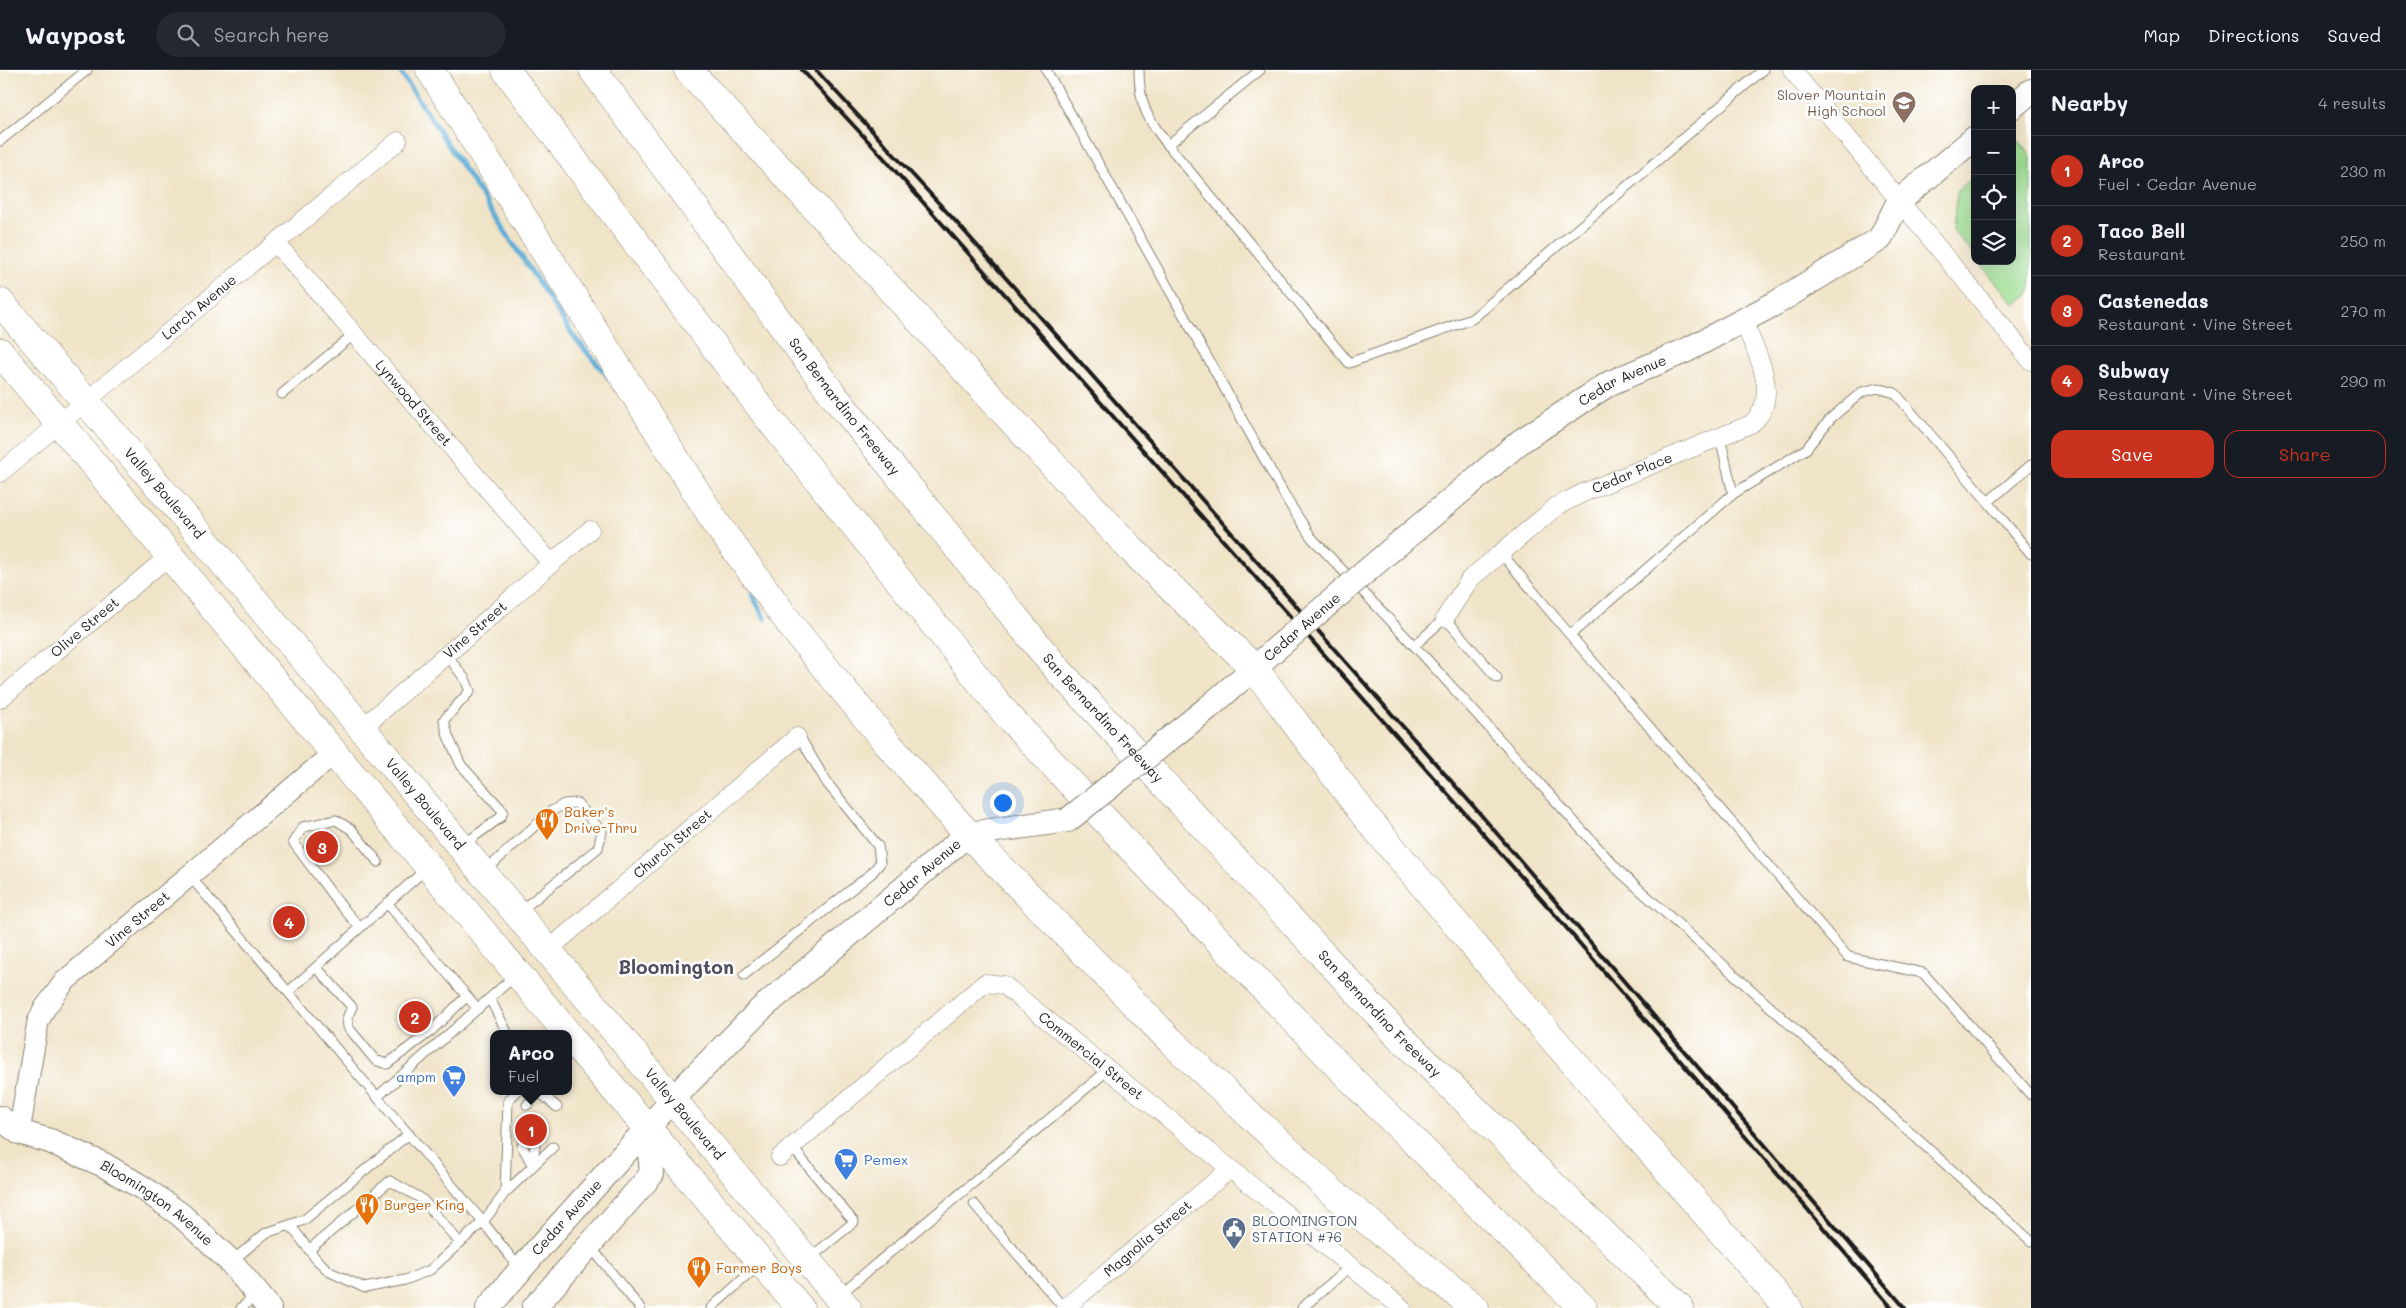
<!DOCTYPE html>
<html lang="en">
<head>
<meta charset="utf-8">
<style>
	body { margin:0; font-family:Mali,sans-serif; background:#242831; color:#f1f3f6 }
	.controls { position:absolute; right:15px; top:15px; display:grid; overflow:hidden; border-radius:10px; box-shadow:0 5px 20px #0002 }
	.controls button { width:45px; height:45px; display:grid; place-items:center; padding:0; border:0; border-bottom:1px solid #363941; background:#171b24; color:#f1f3f6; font:25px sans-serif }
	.you { position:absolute; left:1002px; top:732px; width:18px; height:18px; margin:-12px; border:4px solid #fff; border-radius:50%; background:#1a73e8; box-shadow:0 0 0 8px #1a73e833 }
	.badge { display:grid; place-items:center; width:32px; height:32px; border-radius:50%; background:#c8321e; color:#fff; font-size:16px; font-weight:700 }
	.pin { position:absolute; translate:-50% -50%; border:2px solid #fff; box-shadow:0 1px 5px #0006 }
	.popup { position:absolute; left:490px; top:960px; width:82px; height:65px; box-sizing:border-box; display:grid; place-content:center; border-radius:10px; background:#171b24; filter:drop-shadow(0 1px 4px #0005); font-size:16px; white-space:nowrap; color:#9ea1a6 }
	.popup b { font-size:19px; color:#f1f3f6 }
	.popup::after { content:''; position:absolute; left:50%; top:100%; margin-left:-10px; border:10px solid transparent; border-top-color:#171b24 }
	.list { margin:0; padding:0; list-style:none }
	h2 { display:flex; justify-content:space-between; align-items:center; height:65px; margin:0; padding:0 20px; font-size:21px }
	h2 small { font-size:16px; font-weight:400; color:#9ea1a6 }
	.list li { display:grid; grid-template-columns:32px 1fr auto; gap:15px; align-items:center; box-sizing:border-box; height:70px; padding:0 20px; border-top:1px solid #363941 }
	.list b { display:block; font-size:19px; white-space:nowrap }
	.list p { margin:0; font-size:16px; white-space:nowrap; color:#9ea1a6 }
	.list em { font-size:16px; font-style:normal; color:#9ea1a6 }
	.actions { display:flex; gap:10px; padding:15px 20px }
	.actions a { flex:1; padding:11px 0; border:1px solid #c8321e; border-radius:15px; text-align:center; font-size:18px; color:#c8321e }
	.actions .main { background:#c8321e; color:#fff }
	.icon { flex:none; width:28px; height:28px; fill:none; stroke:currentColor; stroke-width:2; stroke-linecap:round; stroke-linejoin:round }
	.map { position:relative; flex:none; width:2031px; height:1238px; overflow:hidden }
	header { display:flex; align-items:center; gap:30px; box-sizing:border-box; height:70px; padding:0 25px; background:#171b24; border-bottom:1px solid #363941 }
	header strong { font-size:24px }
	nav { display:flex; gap:28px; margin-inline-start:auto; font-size:18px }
	.search { width:350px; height:45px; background:#242831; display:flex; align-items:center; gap:12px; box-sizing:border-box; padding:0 18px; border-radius:28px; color:#9ea1a6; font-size:19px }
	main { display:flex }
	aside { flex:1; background:#171b24 }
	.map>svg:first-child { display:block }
	.green { fill:#9ddd92; stroke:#5c7c57 }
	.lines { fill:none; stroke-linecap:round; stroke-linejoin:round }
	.stream { stroke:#5cacd6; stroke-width:5 }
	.service-casing { stroke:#868072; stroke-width:11 }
	.minor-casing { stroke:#868072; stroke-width:19 }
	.tertiary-casing { stroke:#868072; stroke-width:23 }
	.secondary-casing { stroke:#868072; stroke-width:26 }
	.primary-casing { stroke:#868072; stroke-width:29 }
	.motorway-casing { stroke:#868072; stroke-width:29 }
	.service { stroke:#fff; stroke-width:9 }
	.minor { stroke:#fff; stroke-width:18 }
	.tertiary { stroke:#fff; stroke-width:21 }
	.secondary { stroke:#fff; stroke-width:24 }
	.primary { stroke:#fff; stroke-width:28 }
	.motorway { stroke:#fff; stroke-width:28 }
	.rail { stroke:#1c1c1c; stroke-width:4 }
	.secondary-bridge-casing { stroke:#868072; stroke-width:26; stroke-linecap:butt }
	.secondary-bridge { stroke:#fff; stroke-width:24 }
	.labels { text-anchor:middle; stroke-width:5; stroke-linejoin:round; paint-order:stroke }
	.education-label { font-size:14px; fill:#785e54; stroke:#fff; text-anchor:end }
	.street-label { font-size:14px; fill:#1c1c1c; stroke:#fff }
	.food-label { font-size:14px; fill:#c56008; stroke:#fff; text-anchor:start }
	.shop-label { font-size:14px; fill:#366cbe; stroke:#fff; text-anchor:end }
	.service-label { font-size:14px; fill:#4e5e75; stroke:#fff; text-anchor:start }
	.district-label { font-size:19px; font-weight:bold; fill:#514e5f; stroke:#fff }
</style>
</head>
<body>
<header>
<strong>Waypost</strong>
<div class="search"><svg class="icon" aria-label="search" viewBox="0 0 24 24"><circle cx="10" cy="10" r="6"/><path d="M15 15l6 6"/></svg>Search here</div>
<nav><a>Map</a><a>Directions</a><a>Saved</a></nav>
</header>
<main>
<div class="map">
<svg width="2031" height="1238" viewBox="0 0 2031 1238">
	<rect width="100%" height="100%" fill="#fff"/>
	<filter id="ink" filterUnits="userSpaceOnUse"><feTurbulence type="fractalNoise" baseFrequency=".02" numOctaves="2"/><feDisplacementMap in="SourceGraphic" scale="10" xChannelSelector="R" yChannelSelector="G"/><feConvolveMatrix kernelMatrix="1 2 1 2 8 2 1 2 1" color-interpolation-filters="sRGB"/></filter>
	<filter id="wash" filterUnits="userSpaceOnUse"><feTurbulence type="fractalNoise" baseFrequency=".0096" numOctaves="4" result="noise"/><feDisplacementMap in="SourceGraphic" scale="20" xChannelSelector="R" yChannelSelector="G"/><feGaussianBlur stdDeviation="1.12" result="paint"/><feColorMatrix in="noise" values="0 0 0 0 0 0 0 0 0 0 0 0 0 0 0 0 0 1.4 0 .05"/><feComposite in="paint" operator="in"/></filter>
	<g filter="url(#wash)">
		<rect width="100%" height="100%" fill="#f0e4c8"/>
		<path class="green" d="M2017,69L2031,86V222L2015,235L1978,191H2012V73Z
			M1975,106V187L1953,160L1957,121Z"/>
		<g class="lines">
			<path class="stream" d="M399,0L575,268L611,310
				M752,524L765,549"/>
		</g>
	</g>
	<g filter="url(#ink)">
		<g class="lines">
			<defs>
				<path id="service" d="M1046,0L1289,433L1311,467L1423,585L1620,802L2031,1171
					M1139,0C1139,35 1147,48 1168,75
					M1260,0L1168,75L1349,293L1472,249L1763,0
					M0,71L87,0
					M282,324L353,265
					M1720,367L1733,424L1806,379L1831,348L1862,322L1878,318L1895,323L1988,432L2031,395
					M1988,432L2031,484
					M1501,483L1570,565L1733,424
					M1570,565L1848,887L1923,903L2031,1025
					M1414,576L1445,548L1497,608
					M446,584L465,609L470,621L444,650L448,666L461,695L503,741L501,747L463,775
					M484,802L550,742L564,734L577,733L602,762L598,778L519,842
					M189,805L483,1152L520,1199
					M387,833L478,939
					M360,858L334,827L293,772L303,757L336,750L352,760L378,792
					M316,897L352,937L347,948L348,957L375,990L387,994L431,961L467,926
					M744,905L872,803L880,793L878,776L827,713L801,669L797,667
					M288,922L426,799
					M490,929L508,964
					M377,1027L516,905
					M527,1035L539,1022L557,1037
					M522,1076L533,1096L553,1077
					M792,1077L854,1152L810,1188
					M505,1123L508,1031L517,1021
					M974,1134L1064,1238
					M291,1156L316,1189L330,1202L365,1218L405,1210L430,1200L483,1152L505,1123L533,1096L535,1076
					M590,1176L640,1238
					M309,1180L390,1111L422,1129L460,1173
					M232,1191L266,1163L304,1150L409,1064
					M839,1225L1108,1000
					M241,1238L257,1224
					M711,1238L759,1195
					M1302,1238L1351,1196"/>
				<g id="minor">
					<path d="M1792,0L2031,291"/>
					<path id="s1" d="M276,173L551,493"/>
					<path id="s2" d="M0,403L398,71"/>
					<path id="s3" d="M1445,548L1470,509L1557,436L1583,423L1751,354C1783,329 1756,279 1742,250"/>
					<path id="s4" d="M0,629L170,485"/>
					<path id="s5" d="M361,659L590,460"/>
					<path id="s6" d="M547,881L797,667"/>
					<path id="s7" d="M780,1087L985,913L1004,915L1402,1238"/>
					<path id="s8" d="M1065,1238L1230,1099"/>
				</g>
				<g id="tertiary">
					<path id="s9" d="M19,1062L38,952L45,938L65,911L334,683"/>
				</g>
				<g id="secondary">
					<path d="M2012,37L2031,21"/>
					<path id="s10" d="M1391,480L1521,371L1610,313L1687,280L1776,233L1880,169L1899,131L1975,68"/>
					<path d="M1209,637L1268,586"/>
					<path id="s11" d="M0,1048L19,1062L50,1071L104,1095L143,1118L181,1145L231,1192L269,1238"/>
					<path id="s12" d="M488,1238L538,1179L688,1013L761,939L968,764L1068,750"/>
					<path d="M534,1238L652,1104L648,1059"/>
				</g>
				<g id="primary">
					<path id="s13" d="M0,232L185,447L847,1238"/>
					<path d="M0,282L568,964"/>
					<path d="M568,965L800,1238"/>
				</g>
				<g id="motorway">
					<path d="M430,0L718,456L796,562L888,674L968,764L1171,971L1333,1123L1475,1238"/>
					<path d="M506,0L766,345L1007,645L1177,827L1349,1007L1583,1238"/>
					<path id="s14" d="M593,0L834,326L1057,599L1395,962L1680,1238"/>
					<path d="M688,0L1131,479L1254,598L1366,747L1540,954L1788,1238"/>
				</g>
			</defs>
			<use href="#service" class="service-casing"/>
			<use href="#minor" class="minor-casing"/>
			<use href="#tertiary" class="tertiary-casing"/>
			<use href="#secondary" class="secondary-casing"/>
			<use href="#primary" class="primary-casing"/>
			<use href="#motorway" class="motorway-casing"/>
			<use href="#service" class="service"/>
			<use href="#minor" class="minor"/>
			<use href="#tertiary" class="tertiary"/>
			<use href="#secondary" class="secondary"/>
			<use href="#primary" class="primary"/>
			<use href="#motorway" class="motorway"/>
			<path class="rail" d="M802,0L882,86L1557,847L1892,1238
				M816,0L958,154L1475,738L1905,1238"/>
			<defs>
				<path id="secondary-bridge" d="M1271,583L1391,480
					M1068,750L1209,637"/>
			</defs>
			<use href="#secondary-bridge" class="secondary-bridge-casing"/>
			<use href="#secondary-bridge" class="secondary-bridge"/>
		</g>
	</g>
	<defs>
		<symbol id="school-pin" viewBox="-11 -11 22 30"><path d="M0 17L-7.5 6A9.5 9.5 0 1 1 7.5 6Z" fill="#8d6e63" stroke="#fff"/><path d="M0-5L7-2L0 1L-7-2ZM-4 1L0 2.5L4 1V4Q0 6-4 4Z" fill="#fff"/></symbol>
		<symbol id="restaurant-pin" viewBox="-11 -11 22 30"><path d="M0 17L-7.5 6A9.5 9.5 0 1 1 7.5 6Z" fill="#e8710a" stroke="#fff"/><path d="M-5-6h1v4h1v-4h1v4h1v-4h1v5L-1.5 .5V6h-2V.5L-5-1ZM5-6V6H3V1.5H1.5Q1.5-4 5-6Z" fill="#fff"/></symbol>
		<symbol id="supermarket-pin" viewBox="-11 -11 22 30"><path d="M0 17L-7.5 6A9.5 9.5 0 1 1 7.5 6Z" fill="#3f7fe0" stroke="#fff"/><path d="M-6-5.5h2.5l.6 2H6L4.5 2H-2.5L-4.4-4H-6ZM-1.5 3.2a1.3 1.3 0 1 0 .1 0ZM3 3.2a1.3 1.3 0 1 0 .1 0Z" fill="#fff"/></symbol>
		<symbol id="civic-pin" viewBox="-11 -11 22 30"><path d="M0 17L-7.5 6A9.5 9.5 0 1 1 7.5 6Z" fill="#5c6f8a" stroke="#fff"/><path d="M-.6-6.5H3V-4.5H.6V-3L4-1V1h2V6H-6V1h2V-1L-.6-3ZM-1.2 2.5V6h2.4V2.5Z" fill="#fff"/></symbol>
	</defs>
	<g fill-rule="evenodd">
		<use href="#school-pin" x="1890" y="19" width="28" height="38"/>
		<use href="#restaurant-pin" x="533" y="736" width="28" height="38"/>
		<use href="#supermarket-pin" x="440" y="993" width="28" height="38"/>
		<use href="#supermarket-pin" x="832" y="1076" width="28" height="38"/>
		<use href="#restaurant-pin" x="353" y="1121" width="28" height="38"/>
		<use href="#civic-pin" x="1220" y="1145" width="28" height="38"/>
		<use href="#restaurant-pin" x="685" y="1184" width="28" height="38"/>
	</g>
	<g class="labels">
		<g class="education-label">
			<text x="1886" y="30">Slover Mountain<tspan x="1886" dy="16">High School</tspan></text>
		</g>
		<g class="street-label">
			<text dy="5" stroke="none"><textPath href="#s2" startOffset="259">Larch Avenue</textPath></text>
			<text dy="5" stroke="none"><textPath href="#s10" startOffset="288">Cedar Avenue</textPath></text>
			<text dy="5" stroke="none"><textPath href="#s1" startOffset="211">Lynwood Street</textPath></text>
			<text dy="5" stroke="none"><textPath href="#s14" startOffset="420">San Bernardino Freeway</textPath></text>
			<text dy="5" stroke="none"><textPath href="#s3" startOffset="242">Cedar Place</textPath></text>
			<text dy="5" stroke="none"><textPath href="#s13" startOffset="252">Valley Boulevard</textPath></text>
			<text dy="5" stroke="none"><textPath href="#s4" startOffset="111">Olive Street</textPath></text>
			<text transform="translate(1302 557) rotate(-41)" y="5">Cedar Avenue</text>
			<text dy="5" stroke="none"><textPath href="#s5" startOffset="151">Vine Street</textPath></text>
			<text dy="5" stroke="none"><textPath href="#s14" startOffset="825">San Bernardino Freeway</textPath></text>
			<text dy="5" stroke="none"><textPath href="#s13" startOffset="658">Valley Boulevard</textPath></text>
			<text dy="5" stroke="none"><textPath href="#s6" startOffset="165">Church Street</textPath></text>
			<text dy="5" stroke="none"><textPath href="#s12" startOffset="616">Cedar Avenue</textPath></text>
			<text dy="5" stroke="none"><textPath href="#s9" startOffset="256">Vine Street</textPath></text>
			<text dy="5" stroke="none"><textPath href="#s14" startOffset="1230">San Bernardino Freeway</textPath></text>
			<text dy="5" stroke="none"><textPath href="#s7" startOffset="400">Commercial Street</textPath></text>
			<text dy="5" stroke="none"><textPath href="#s13" startOffset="1062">Valley Boulevard</textPath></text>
			<text dy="5" stroke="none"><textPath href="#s11" startOffset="180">Bloomington Avenue</textPath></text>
			<text dy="5" stroke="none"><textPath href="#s12" startOffset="120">Cedar Avenue</textPath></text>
			<text dy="5" stroke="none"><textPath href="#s8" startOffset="108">Magnolia Street</textPath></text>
		</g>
		<g class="food-label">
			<text x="564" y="747">Baker's<tspan x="564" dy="16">Drive-Thru</tspan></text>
			<text x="384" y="1140">Burger King</text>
			<text x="716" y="1203">Farmer Boys</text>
		</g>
		<g class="shop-label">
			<text x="436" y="1012">ampm</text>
			<text x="864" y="1095" text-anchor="start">Pemex</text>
		</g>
		<g class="service-label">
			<text x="1252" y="1156">BLOOMINGTON<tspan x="1252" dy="16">STATION #76</tspan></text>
		</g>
		<g class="district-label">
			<text x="676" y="904">Bloomington</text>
		</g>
	</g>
</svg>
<div class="controls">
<button>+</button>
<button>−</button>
<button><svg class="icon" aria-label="locate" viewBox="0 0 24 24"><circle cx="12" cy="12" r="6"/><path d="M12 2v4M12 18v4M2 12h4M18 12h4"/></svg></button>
<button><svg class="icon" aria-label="layers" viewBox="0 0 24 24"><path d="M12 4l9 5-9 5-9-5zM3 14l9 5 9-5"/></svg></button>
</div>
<div class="you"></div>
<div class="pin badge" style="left:531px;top:1060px">1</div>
<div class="popup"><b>Arco</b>Fuel</div>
<div class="pin badge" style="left:415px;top:947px">2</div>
<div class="pin badge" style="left:322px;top:777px">3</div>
<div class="pin badge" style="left:289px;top:852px">4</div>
</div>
<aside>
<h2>Nearby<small>4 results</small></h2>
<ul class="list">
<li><span class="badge">1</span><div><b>Arco</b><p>Fuel · Cedar Avenue</p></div><em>230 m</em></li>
<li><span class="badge">2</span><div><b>Taco Bell</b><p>Restaurant</p></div><em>250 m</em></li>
<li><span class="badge">3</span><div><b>Castenedas</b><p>Restaurant · Vine Street</p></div><em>270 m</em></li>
<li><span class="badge">4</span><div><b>Subway</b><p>Restaurant · Vine Street</p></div><em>290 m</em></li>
</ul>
<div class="actions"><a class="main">Save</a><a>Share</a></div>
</aside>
</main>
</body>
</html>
